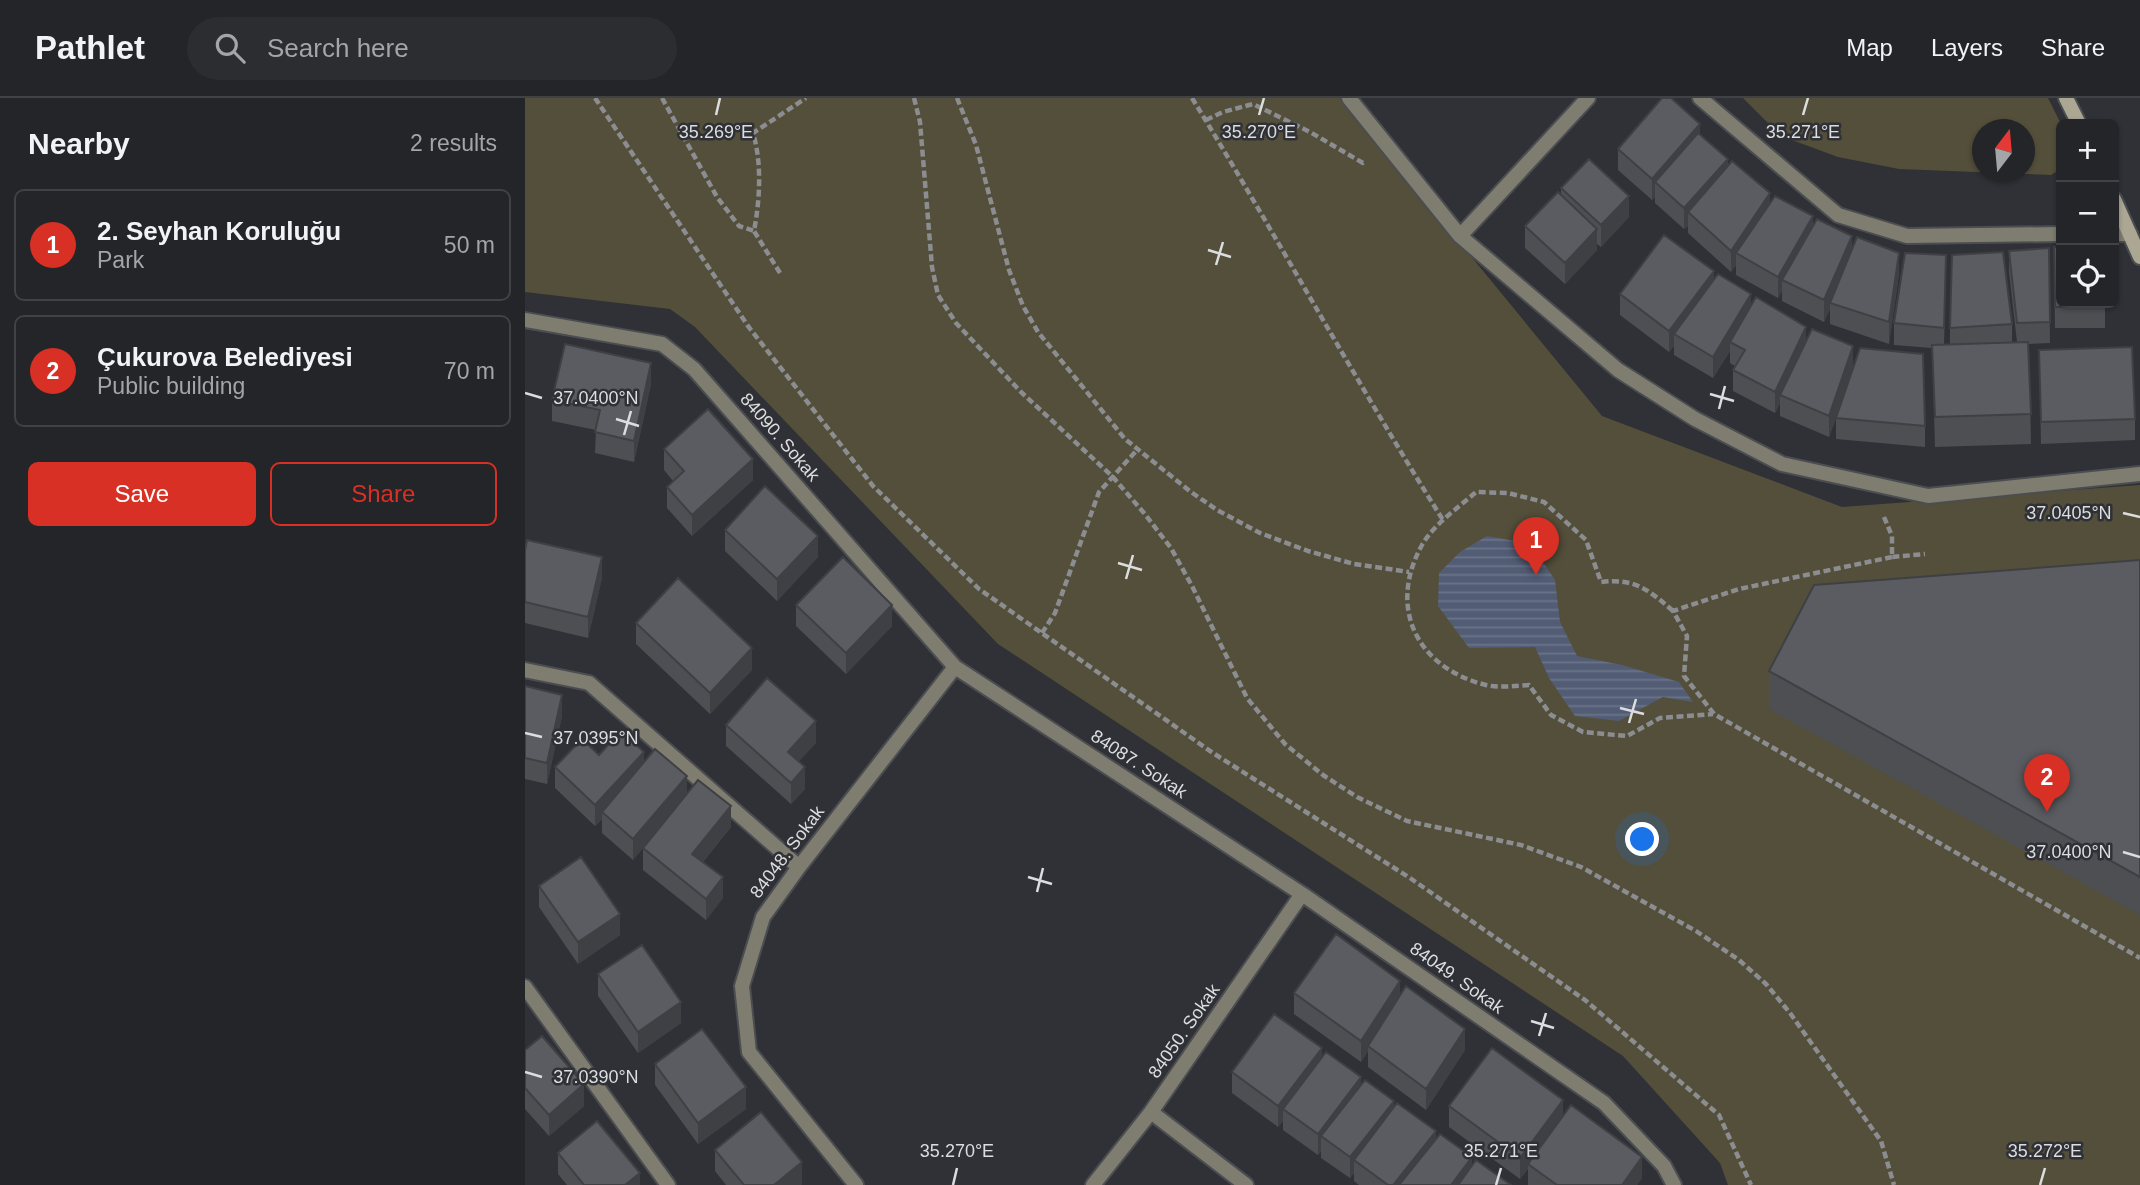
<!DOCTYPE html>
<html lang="en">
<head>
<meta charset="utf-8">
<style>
	body { margin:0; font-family:Helvetica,sans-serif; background:#2b2d30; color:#f1f3f6 }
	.controls { position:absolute; right:21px; top:21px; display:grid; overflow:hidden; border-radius:10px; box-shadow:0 2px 5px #0004 }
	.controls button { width:63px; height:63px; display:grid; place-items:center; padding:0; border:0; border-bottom:2px solid #404245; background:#232528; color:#f1f3f6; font:35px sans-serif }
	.compass { position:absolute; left:1447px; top:21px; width:63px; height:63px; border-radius:50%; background:#232528; box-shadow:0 2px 5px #0004; rotate:16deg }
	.you { position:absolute; left:1118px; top:742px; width:24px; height:24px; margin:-18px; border:5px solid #fff; border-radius:50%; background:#1a73e8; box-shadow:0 0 0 10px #1a73e833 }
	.badge { display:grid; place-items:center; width:46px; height:46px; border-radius:50%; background:#d93025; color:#fff; font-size:23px; font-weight:700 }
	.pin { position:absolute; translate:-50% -58px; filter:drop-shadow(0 2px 4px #0008) }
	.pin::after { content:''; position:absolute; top:37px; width:24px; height:21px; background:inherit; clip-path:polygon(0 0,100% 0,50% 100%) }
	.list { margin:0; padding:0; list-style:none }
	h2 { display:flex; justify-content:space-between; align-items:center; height:91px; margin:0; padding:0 28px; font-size:30px }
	h2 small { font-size:23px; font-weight:400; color:#a3a5a8 }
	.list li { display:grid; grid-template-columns:46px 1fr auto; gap:21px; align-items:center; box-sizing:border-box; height:112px; margin:0 14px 14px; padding:0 14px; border:2px solid #404245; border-radius:10px }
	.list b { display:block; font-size:26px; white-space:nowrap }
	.list p { margin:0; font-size:23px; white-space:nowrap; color:#a3a5a8 }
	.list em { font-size:23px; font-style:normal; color:#a3a5a8 }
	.actions { display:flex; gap:14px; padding:21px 28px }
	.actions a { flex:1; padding:16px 0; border:2px solid #d93025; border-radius:10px; text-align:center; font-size:24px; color:#d93025 }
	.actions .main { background:#d93025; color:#fff }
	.icon { flex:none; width:38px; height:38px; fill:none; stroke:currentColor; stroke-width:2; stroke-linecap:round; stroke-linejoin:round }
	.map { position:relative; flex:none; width:1615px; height:1087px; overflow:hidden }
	header { display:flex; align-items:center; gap:42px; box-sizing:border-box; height:98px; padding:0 35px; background:#232528; border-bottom:2px solid #404245 }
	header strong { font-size:33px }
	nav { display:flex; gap:38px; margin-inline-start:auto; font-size:24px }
	.search { width:490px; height:63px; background:#2b2d30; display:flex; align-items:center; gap:18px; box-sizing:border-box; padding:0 24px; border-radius:38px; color:#a3a5a8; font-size:26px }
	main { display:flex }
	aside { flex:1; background:#232528 }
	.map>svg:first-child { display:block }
	.green { fill:#544f3a; fill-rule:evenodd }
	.water { fill:url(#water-rules) }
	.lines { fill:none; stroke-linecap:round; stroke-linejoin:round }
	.minor-casing { stroke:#4b4d51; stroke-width:18 }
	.secondary-casing { stroke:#4b4d51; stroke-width:18 }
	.path { stroke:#8b8d91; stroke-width:4.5; stroke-dasharray:7 3.5; stroke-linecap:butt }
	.minor { stroke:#7f7c70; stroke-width:14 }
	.secondary { stroke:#aba793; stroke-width:14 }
	.wall { fill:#4d4f53 }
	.shaded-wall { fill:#3f4044 }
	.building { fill:#5a5c61; stroke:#3f4044; stroke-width:2 }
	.ticks { fill:none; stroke:#dbdddf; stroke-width:2.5 }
	.labels { text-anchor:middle; stroke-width:5; stroke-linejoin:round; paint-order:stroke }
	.street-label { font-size:18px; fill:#dbdddf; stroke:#2f3136 }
	.ticks-label { font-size:18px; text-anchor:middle; fill:#dbdddf; stroke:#2f3136; stroke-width:5; stroke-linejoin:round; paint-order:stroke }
</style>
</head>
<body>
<header>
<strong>Pathlet</strong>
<div class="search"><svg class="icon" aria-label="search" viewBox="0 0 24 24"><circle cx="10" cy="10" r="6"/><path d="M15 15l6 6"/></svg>Search here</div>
<nav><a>Map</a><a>Layers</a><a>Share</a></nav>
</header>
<main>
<aside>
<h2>Nearby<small>2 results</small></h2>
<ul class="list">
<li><span class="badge">1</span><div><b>2. Seyhan Koruluğu</b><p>Park</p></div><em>50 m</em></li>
<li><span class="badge">2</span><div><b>Çukurova Belediyesi</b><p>Public building</p></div><em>70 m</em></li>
</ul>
<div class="actions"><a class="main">Save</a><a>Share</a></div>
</aside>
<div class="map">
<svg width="1615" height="1087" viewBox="0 0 1615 1087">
	<defs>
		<pattern id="water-rules" width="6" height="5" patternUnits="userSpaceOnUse" patternTransform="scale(1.75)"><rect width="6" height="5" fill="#525d75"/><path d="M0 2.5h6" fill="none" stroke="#6a7488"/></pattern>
	</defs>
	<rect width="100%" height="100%" fill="#2f3136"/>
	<path class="green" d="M0,0H819L826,12L1077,318L1317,409L1615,387V1087H1203L1195,1065L1098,958L473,546L170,229L145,211L0,194Z
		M1218,0H1523L1536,26V71L1526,77L1374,71L1313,59L1256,38ZM1458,32H1500V74H1458Z"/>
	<path class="water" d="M962,438L1006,446L1030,482L1035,524L1052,558L1097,567L1154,584L1168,604L1138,599L1094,623L1050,618L1024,580L1010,549L944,550L913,508L914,475L935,454Z"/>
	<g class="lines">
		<defs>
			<path id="minor" d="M824,0L935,138L1093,272L1170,321L1257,366L1403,398L1615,376
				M1175,0L1313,117L1382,138L1536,136
				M1589,136H1605
				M935,138L1063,0
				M0,222L137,246L169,271L430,569L777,796L1079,1005L1139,1068L1149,1087
				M0,572L64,585L274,769
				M0,889L143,1087
				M626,1014L721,1087
				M331,1087L224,954L217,888L238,819L274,769L430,569
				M568,1087L626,1014L777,796"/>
			<path id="secondary" d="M1541,0L1554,26
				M1589,101L1615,159"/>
		</defs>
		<use href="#minor" class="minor-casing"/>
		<use href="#secondary" class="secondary-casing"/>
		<path class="path" d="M70,0L223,228L348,388L454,491L688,655L885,780L1060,902L1194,1017L1226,1087
			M137,0L192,99L214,128L229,133
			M389,0L395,24L407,169L413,197L431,225L496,294L587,378L619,415L646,450L667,488L722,600L760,646L798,677L832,699L882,723L996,747L1056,769L1171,833L1214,862L1241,886L1265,915L1356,1043L1369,1087
			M432,0L451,47L484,172L498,208L513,234L600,341L666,394L692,412L735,435L783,453L829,466L884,474
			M667,0C753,140 831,284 918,422
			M681,22L698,14L728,6L785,34L838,65L840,63
			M255,175L229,133C235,101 237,65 228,35L281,0
			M1359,419L1367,438V459L1400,456
			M1367,459L1214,491L1148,513L1162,538L1159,578L1189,616L1615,860
			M1148,513C1124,492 1110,480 1076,484L1061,442L1019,404L983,395L951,394C933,410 909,426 897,447C862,510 892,570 961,587C974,590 991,588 1004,587L1026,617L1058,634L1102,638L1135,620L1188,616
			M517,535L530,515L574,394L612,352"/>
		<use href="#minor" class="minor"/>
		<use href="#secondary" class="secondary"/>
	</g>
	<path class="wall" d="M1175,36L1203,68L1245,105L1374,176L1364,246L1305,226V211L1299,224L1257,203V193L1253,200L1211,177V167L1206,174L1163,135V128L1159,131L1130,105V99L1127,102L1093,72V51Z
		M1036,90L1104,119L1076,149L1072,146V152L1040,186L1000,150V128L1036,97Z
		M1529,149L1580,205V230H1530Z
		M1524,150L1525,245L1504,246L1506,346L1410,349L1407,250L1369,247V225L1421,178L1419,246H1425V230L1487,226V244H1492L1484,174V153Z
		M1189,182L1226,207L1281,242L1328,269L1400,328V349L1311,341V320L1304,339L1255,318V305L1250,315L1208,293V272L1210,268L1205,265V253L1188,280L1149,257V248L1144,254L1095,217V196Z
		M1514,252L1610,321V342L1516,346Z
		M126,286L109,364L70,355L71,332L27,323V302Z
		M139,351L228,382L167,438L142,410V389L148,383L139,372Z
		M200,432L293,459L252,503L200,453Z
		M0,452L77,480L63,540L0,525Z
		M1615,462V817L1244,611V573Z
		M271,507L367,528L321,576L271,528Z
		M111,525L227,572L185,616L111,546Z
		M0,588L37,618L22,686L0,681Z
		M201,627L291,645L274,663L280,691L266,706L201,648Z
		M74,657L119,665L206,729L178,764L198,800L181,822L118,772V750L123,744L108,762L77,735V721L70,728L30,690V669Z
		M14,788L95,837L53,866L14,809Z
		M73,876L156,925L113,955L73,898Z
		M769,895L875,898L940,952L901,1012L843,969V953L836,964L769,916Z
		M0,952L59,1008L24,1038L0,1011Z
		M797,960L836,986L947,1068L986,1087H834L829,1083V1075L825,1080L796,1060V1053L793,1057L758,1032V1023L753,1029L707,995V974Z
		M130,966L221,1011L173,1046L130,987Z
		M924,1008L1038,1018L1117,1080L1112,1087H1003V1071L995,1081L924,1029Z
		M190,1052L277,1086L275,1087H201L190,1073Z
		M33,1055L115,1087H42L33,1076Z"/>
	<path class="shaded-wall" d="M1175,26V47L1130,84V99L1127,102V81Z
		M1203,61V82L1163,114V128L1159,131V110Z
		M1245,95V116L1211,155V167L1206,174V153Z
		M1104,98V119L1076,149V127Z
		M1288,118V140L1257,182V193L1253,200V179Z
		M1072,131V152L1040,186V165Z
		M1327,138V159L1305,205V211L1299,224V202Z
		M1374,155V176L1364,246V224Z
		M1189,173V195L1149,236V248L1144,254V233Z
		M1226,196V218L1205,244V253L1188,280V259Z
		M1281,229V250L1255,297V305L1250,315V294Z
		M1328,248V269L1304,339V318Z
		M126,265V286L109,364V343Z
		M228,361V382L167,438V417Z
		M293,438V459L252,503V481Z
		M77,459V480L63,540V519Z
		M367,507V528L321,576V555Z
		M227,550V572L185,616V595Z
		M37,597V618L22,686V665Z
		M291,623V645L263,675V654Z
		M119,654V676L77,714V721L70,728V707Z
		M280,669V691L266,706V685Z
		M162,678V699L108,762V741Z
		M206,708V729L167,777V756Z
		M198,779V800L181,822V801Z
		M95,816V837L53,866V844Z
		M875,883V904L843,948V953L836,964V943Z
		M156,904V925L113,955V934Z
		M940,931V952L901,1012V991Z
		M797,950V972L758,1011V1023L753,1029V1008Z
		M836,979V1000L796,1038V1053L793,1057V1036Z
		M59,986V1008L24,1038V1017Z
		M221,989V1011L173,1046V1025Z
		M1038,1002V1023L1003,1066V1071L995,1081V1060Z
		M869,1003V1024L829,1062V1075L825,1080V1059Z
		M911,1033V1054L884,1087H868Z
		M947,1059V1080L942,1087H926Z
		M1117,1059V1080L1112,1087H1097Z
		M277,1064V1086L275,1087H249Z
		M115,1075V1087H100Z"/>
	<path class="building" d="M1137,0H1146L1175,26L1127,81L1093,51Z
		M1173,35L1203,61L1159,110L1130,84Z
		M1064,61L1104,98L1076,127L1036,90Z
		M1207,63L1245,95L1206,153L1163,114Z
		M1033,94L1072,131L1040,165L1000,128Z
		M1250,98L1288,118L1253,179L1211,155Z
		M1292,121L1327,138L1299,202L1257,182Z
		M1139,137L1189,173L1144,233L1095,196Z
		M1332,139L1374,155L1364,224L1305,205Z
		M1529,149H1536V205H1580V208L1530,209Z
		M1524,150L1525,224L1492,225L1484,153Z
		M1478,154L1487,226L1425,230L1427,157Z
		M1380,155L1421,157L1419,230L1369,225Z
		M1193,176L1226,196L1188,259L1149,236Z
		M1231,199L1281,229L1250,294L1208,272L1220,252L1205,244Z
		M1287,231L1328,248L1304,318L1255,297Z
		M1503,244L1506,316L1410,319L1407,247Z
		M40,246L126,265L109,343L70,334L75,312L27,302Z
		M1607,249L1610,321L1516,324L1514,252Z
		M1335,250L1398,256L1400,328L1311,320Z
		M183,311L228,361L167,417L142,389L159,373L139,351Z
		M240,388L293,438L252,481L200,432Z
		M2,442L77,459L63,519L0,504V452Z
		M318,459L367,507L321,555L271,507Z
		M1615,462V779L1244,573L1289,487Z
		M153,480L227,550L185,595L111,525Z
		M242,580L291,623L263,654L280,669L266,685L201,627Z
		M0,588L37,597L22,665L0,660Z
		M96,633L119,654L70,707L30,669L57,641L74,657Z
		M130,651L162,678L108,741L77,714Z
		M173,682L206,708L167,756L198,779L181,801L118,750Z
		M56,759L95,816L53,844L14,788Z
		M811,836L875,883L836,943L769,895Z
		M117,847L156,904L113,934L73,876Z
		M881,888L940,931L901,991L843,948Z
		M749,916L797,950L753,1008L707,974Z
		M177,931L221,989L173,1025L130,966Z
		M17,938L59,986L24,1017L0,990V952Z
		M967,950L1038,1002L995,1060L924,1008Z
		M801,954L836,979L793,1036L758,1011Z
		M840,982L869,1003L825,1059L796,1038Z
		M872,1005L911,1033L868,1087H863L829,1062Z
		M1046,1007L1117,1059L1097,1087H1032L1003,1066Z
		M236,1014L277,1064L249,1087H219L190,1052Z
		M72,1023L115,1075L100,1087H59L33,1055Z
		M915,1036L947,1059L926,1087H874Z
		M951,1062L986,1087H933Z"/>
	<path class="ticks" d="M191,17L195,0M734,17L739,0M1278,17L1283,0M683,152L706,159M691,167L698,144M0,295L17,300M1185,296L1209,303M1194,311L1200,288M91,321L114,328M99,337L106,313M1598,415L1615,419M593,465L617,472M601,481L608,457M1095,610L1119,616M1104,625L1111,601M0,635L17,639M1598,754L1615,759M503,779L527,786M512,794L518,770M1006,923L1029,930M1014,938L1021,915M0,974L17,979M428,1087L432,1070M971,1087L976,1070M1515,1087L1520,1070"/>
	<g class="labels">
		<g class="street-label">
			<text transform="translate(255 339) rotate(49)" y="6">84090. Sokak</text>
			<text transform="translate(614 666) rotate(33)" y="6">84087. Sokak</text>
			<text transform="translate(262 754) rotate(-53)" y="6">84048. Sokak</text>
			<text transform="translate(932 880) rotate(35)" y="6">84049. Sokak</text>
			<text transform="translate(659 933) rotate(-55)" y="6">84050. Sokak</text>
		</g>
	</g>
	<g class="ticks-label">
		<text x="191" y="40">35.269°E</text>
		<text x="734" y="40">35.270°E</text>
		<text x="1278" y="40">35.271°E</text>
		<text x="71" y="306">37.0400°N</text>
		<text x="1544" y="421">37.0405°N</text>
		<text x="71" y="646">37.0395°N</text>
		<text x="1544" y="760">37.0400°N</text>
		<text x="71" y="985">37.0390°N</text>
		<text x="432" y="1059">35.270°E</text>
		<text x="976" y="1059">35.271°E</text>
		<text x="1520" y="1059">35.272°E</text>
	</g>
</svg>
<div class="controls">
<button>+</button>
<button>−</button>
<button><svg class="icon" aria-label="locate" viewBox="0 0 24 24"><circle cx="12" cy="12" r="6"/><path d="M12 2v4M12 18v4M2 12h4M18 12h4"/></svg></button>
</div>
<svg class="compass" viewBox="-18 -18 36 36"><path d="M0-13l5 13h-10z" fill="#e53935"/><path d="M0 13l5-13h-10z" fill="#a3a5a8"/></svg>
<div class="you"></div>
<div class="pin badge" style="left:1011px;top:477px">1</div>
<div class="pin badge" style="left:1522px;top:714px">2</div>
</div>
</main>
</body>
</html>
